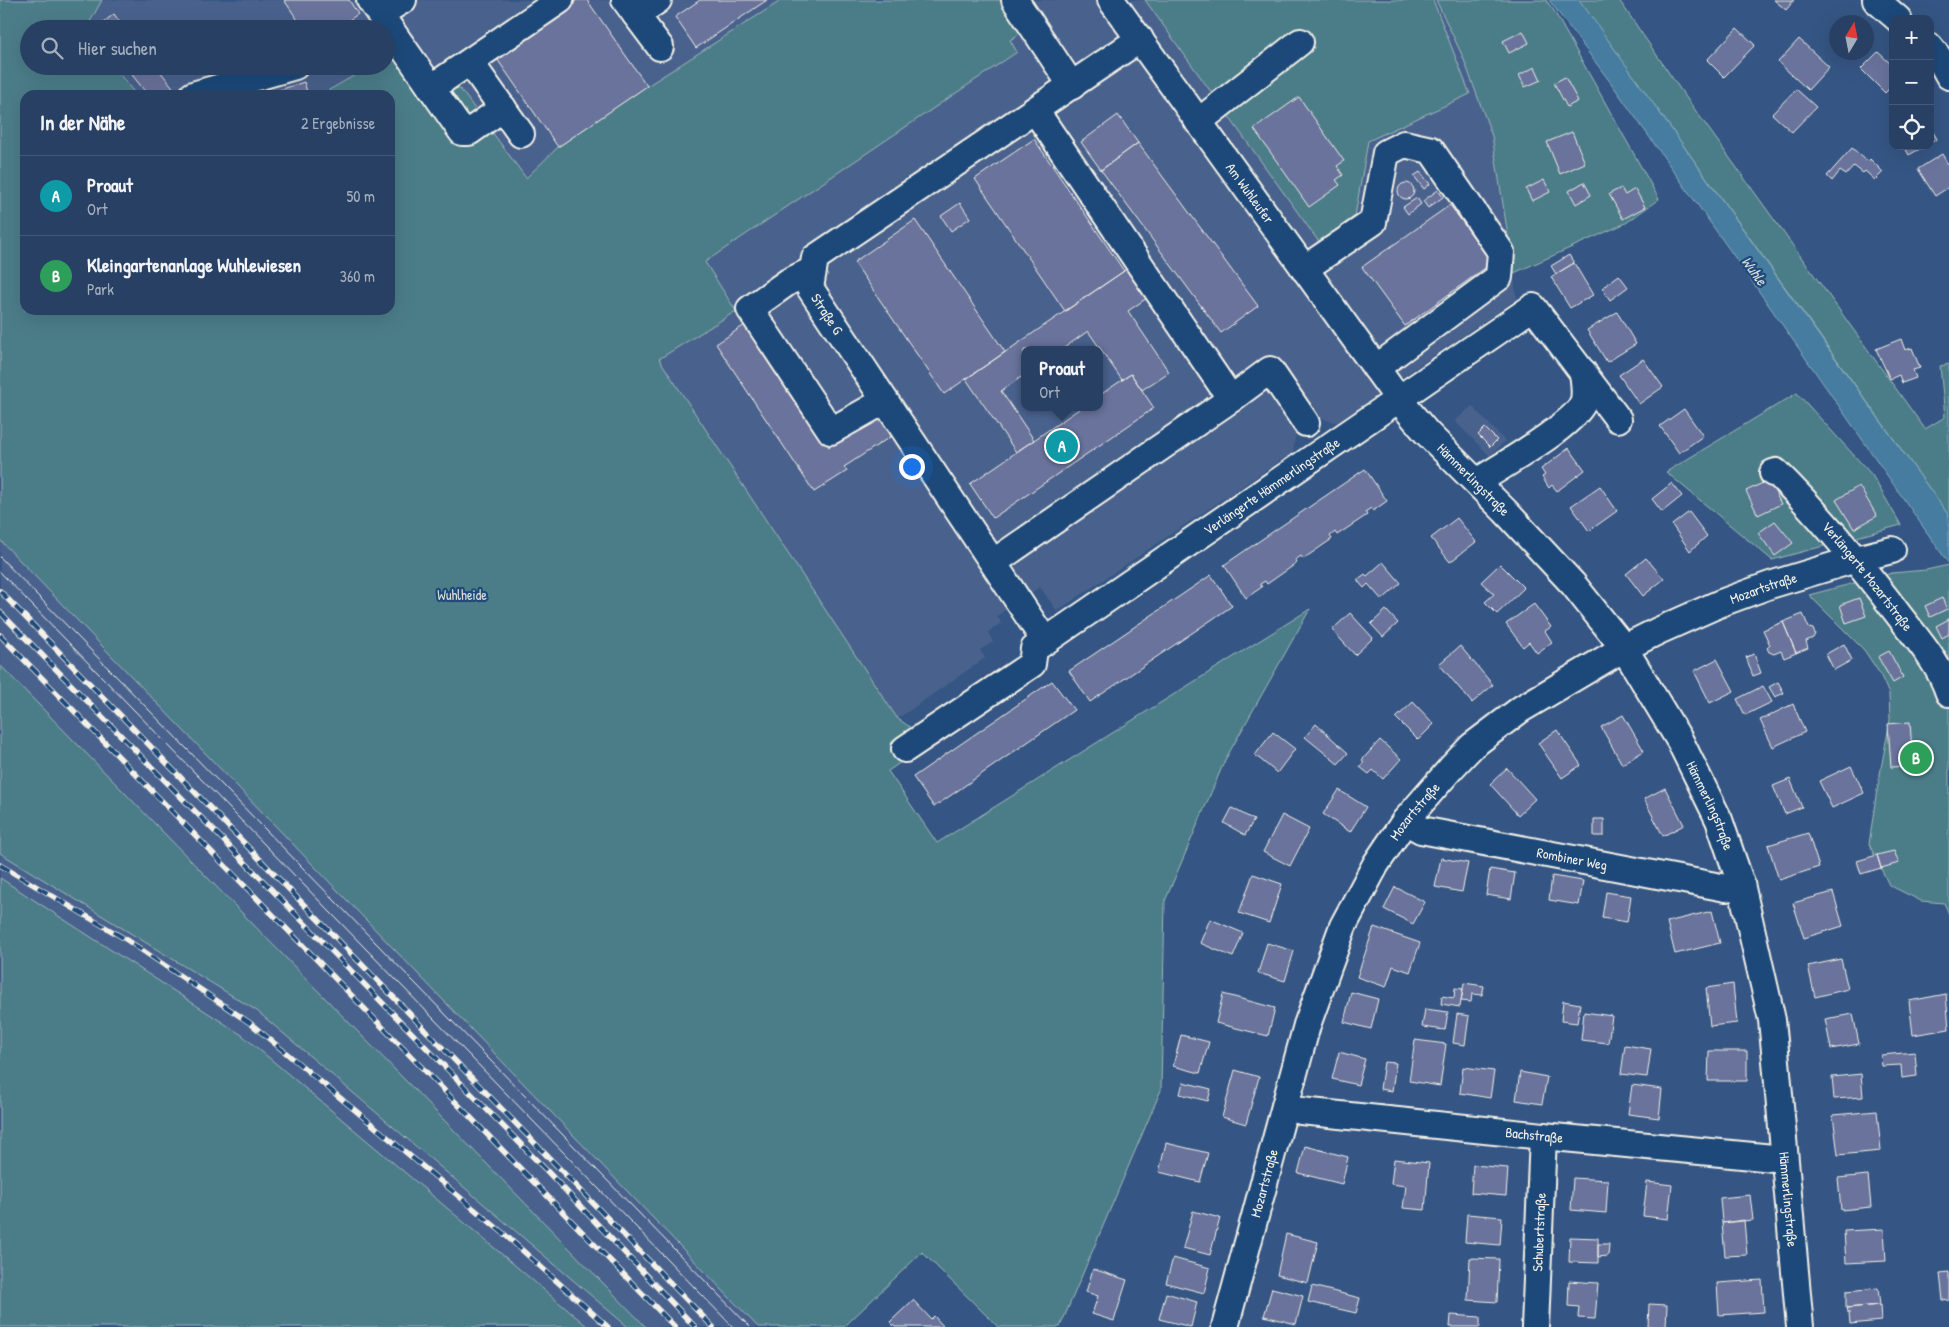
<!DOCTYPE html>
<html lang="de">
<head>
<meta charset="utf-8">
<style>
	body { margin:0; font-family:"Patrick Hand",sans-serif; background:#304769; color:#f1f3f6 }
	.controls { position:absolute; right:15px; top:15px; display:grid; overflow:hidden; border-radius:10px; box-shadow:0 5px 20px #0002 }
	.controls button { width:45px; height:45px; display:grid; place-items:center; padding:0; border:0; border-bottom:1px solid #445978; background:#284063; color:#f1f3f6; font:25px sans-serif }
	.compass { position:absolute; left:1829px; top:15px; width:45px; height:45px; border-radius:50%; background:#284063; box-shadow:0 5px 20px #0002; rotate:10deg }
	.you { position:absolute; left:911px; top:466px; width:18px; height:18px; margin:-12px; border:4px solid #fff; border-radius:50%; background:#1a73e8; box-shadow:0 0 0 8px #1a73e833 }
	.badge { display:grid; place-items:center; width:32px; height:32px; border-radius:50%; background:#8abfa5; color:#fff; font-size:16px; font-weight:700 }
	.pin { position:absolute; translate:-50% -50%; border:2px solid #fff; box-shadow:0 1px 5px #0006 }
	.popup { position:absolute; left:1021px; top:346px; width:82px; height:65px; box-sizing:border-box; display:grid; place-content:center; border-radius:10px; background:#284063; filter:drop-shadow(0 1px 4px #0005); font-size:16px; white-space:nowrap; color:#a5afbe }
	.popup b { font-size:19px; color:#f1f3f6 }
	.popup::after { content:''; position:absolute; left:50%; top:100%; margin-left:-10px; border:10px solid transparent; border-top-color:#284063 }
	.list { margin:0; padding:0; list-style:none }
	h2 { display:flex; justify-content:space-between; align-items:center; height:65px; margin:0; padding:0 20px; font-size:21px }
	h2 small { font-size:16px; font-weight:400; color:#a5afbe }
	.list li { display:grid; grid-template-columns:32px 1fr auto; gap:15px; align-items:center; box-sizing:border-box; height:80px; padding:0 20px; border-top:1px solid #445978 }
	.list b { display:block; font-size:19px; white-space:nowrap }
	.list p { margin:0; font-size:16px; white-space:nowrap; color:#a5afbe }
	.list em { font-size:16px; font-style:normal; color:#a5afbe }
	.icon { flex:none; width:28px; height:28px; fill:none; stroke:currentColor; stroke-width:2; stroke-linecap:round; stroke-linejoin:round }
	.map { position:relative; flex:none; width:1949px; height:1327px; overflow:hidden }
	.search { position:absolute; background:#284063; box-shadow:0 5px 20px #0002; left:20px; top:20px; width:375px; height:55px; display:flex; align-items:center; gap:12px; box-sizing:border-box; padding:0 18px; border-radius:28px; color:#a5afbe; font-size:19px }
	.panel { position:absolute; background:#284063; box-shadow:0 5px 20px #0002; left:20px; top:90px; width:375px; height:225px; border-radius:15px }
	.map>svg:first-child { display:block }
	.built { fill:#48628d; fill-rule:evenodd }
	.green { fill:#4b7d89; stroke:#a0b7b8 }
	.water { fill:#447c9f; stroke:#8aabbc }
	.building { fill:#69739c; stroke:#f4f1e8 }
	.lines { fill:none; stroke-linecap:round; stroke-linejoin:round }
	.minor-casing { stroke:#f4f1e8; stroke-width:30 }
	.minor { stroke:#1f4a7a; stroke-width:26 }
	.tram { stroke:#f4f1e8; stroke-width:1 }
	.rail-casing { stroke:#f4f1e8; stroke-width:5.5 }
	.rail { stroke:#1f4a7a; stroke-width:4; stroke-dasharray:11; stroke-linecap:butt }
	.labels { text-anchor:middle; stroke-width:4.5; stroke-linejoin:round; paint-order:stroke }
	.street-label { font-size:14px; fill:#f4f1e8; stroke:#1f4a7a }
	.park-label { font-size:14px; fill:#dbe0da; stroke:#1f4a7a }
	.water-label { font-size:15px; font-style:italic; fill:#dadfdd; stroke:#1f4a7a }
</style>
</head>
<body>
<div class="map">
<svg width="1949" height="1327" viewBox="0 0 1949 1327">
	<rect width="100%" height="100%" fill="#355684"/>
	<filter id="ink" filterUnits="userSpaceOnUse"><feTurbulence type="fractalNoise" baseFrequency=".02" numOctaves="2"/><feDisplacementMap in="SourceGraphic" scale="10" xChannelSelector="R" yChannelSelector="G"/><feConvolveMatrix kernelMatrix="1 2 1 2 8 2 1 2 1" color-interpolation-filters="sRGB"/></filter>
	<g filter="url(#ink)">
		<path class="built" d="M102,0H1436L1463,57L1492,136L1517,299L1389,386L1339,423L1315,417L1296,429L1293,452L1057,611L1040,587L1018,601L997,616L1001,623L988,632L993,642L980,650L985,658L897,719L658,359L461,90L389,56L386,58V29H86ZM1024,350H1100V407H1024Z
			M113,66H371L330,90V95H136Z
			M1472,406L1505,441L1490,456L1455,421Z
			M0,540L758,1327H646L0,665Z
			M0,853L257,1011L628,1327H588L242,1035L0,878Z"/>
		<path class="green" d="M0,0H102L86,29H29V66H113L136,95H25V310H390V95H330L329,90L371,66H386V58L389,56L461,90L526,178L558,147L647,86L782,0H1015L1032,26L1010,40L1017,52L705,262L736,311L659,359L897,718L931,742L888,771L937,843L1310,609L1225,760L1165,901L1161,1090L1060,1327H998L922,1252L844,1327H758L0,540Z
			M1145,0H1433L1470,94L1368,141L1355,216L1319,242Z
			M1436,0H1546L1554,11L1659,199L1626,223L1514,273L1492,136L1463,57Z
			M1579,0H1619L1680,89L1925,429L1945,417L1940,366L1949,364V516Z
			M1797,393L1872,475L1901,525L1772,560L1666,472Z
			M1949,565V914L1944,903L1921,901L1889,885L1869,844L1876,796L1890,720L1889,694L1880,674L1864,650L1809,595L1892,573L1926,570Z
			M0,665L646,1327H628L257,1011L0,853Z
			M0,878L242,1035L588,1327H0Z"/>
		<path class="water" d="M1549,0H1579L1583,5L1804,315L1949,516V564L1756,287L1611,83Z"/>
		<path class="building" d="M284,0H349L358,14L336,29H304Z
			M577,0H587L647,86L558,147L495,56Z
			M700,0H767L696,48L675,17Z
			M1774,0H1794L1786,10Z
			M114,14L125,29H95Z
			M1737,28L1755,45L1724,77L1707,60Z
			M1523,31L1529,43L1509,53L1503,41Z
			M1799,39L1829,67L1808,90L1778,62Z
			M1878,52L1893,66V85L1885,93L1861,69Z
			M125,66H156L179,95H148Z
			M1535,67L1541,80L1525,87L1519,75Z
			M1565,77L1578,101L1567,107L1554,83Z
			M304,82L308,95H264Z
			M1796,89L1816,107L1792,132L1772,114Z
			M1299,97L1344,161L1337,166L1343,175L1336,180L1340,185L1309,207L1254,129Z
			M1118,115L1138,143L1101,170L1081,142Z
			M1930,127L1937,139L1930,143Z
			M1572,132L1585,163L1560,174L1547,142Z
			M1034,139L1124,271L1065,311L975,179Z
			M1138,143L1258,306L1221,333L1101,170Z
			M1904,146H1925L1909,155Z
			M1852,148L1868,162L1870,159L1883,172L1875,180L1865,171L1863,173L1854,166L1846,175L1840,171L1832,181L1827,176Z
			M1942,154L1949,166V187L1935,196L1918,169Z
			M1420,172L1430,184L1424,189L1414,176Z
			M1544,180L1550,192L1532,201L1526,189Z
			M1584,182L1591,195L1576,204L1569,191Z
			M1398 191a8 8 0 1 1 16 0a8 8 0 1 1-16 0Z
			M1621,188L1625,195L1635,189L1645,207L1623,219L1609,194Z
			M1438,190L1443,197L1428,208L1423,201Z
			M1417,198L1421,204L1408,214L1403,207Z
			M960,203L970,218L951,231L941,216Z
			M1450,205L1492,263L1405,326L1362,267Z
			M915,220L1005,352L944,394L854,262Z
			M1569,255L1574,263L1556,274L1551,266Z
			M1574,263L1593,295L1570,308L1551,277Z
			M1127,269L1147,298L1128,311L1169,372L1142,390L1131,374L1122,380L1088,331L1061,350H1024V375L1001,391L1034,440L1016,452L966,379Z
			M1619,275L1628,287L1610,300L1602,288Z
			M1617,312L1636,344L1607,362L1587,330Z
			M748,323L829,447L879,414L893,435L844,467L847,471L814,492L716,344Z
			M1901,339L1905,350L1912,348L1920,368L1913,370L1916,378L1902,383L1899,375L1890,379L1876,349Z
			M1643,359L1663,387L1639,404L1619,375Z
			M1131,374L1154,408L993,518L970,484L1082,407H1100V395Z
			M1684,409L1703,436L1679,453L1660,426Z
			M1485,428L1497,440L1490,447L1478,435Z
			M1569,448L1585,470L1557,491L1552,485L1549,488L1542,477L1545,475L1541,469Z
			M1365,469L1387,501L1373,511L1371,508L1365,512L1367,515L1337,535L1335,532L1330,536L1332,539L1303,559L1301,556L1295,560L1297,563L1267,584L1265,581L1260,584L1262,587L1246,598L1224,565Z
			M1769,480L1781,504L1758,515L1746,491Z
			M1672,483L1682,496L1662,512L1652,499Z
			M1600,486L1617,511L1589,531L1571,506Z
			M1859,486L1877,516L1854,529L1836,500Z
			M1689,512L1707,536L1690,551L1672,525Z
			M1457,518L1476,542L1450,562L1431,538Z
			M1775,521L1793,543L1775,556L1758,533Z
			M1646,558L1664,579L1643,596L1626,574Z
			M1383,562L1401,583L1382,600L1368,584L1364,588L1357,580L1365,574L1367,576Z
			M1500,564L1524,588L1497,614L1485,602L1494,594L1481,582Z
			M1211,575L1232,606L1090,702L1069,671Z
			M1859,598L1866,616L1846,623L1840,605Z
			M1942,598L1947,609L1930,617L1925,606Z
			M1534,604L1551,627L1545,631L1552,642L1537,653L1529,642L1523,647L1506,624Z
			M1386,610L1398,623L1383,637L1371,624Z
			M1350,613L1373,638L1355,655L1332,630Z
			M1803,614L1809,628L1813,629L1815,634L1813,638L1806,641L1808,648L1796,653L1783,622Z
			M1949,619V634L1942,638L1936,626Z
			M1783,622L1796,653L1784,658L1781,651L1774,654L1769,652L1767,648L1770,645L1763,630Z
			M1844,644L1852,660L1834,670L1826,654Z
			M1460,646L1493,685L1472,703L1439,664Z
			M1889,651L1903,677L1893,683L1878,657Z
			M1754,654L1761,673L1753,676L1746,657Z
			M1717,659L1734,691L1710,703L1694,671Z
			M1052,681L1074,710L934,807L913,777Z
			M1778,682L1784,693L1775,697L1769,687Z
			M1763,686L1772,702L1745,715L1737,699Z
			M1413,702L1434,724L1418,740L1396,718Z
			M1793,704L1805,732L1773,747L1760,720Z
			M1623,715L1644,751L1622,764L1601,727Z
			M1910,722L1913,766L1891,767L1888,724Z
			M1316,724L1348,753L1338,764L1305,737Z
			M1557,730L1581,765L1562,778L1538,743Z
			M1273,732L1295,749L1277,773L1255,755Z
			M1380,740L1401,759L1383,779L1373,770L1369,774L1360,767L1364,762L1362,760Z
			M1851,766L1864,793L1832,808L1819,781Z
			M1507,768L1535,799L1518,815L1490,784Z
			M1790,779L1802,807L1785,814L1773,786Z
			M1665,788L1684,825L1663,836L1644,799Z
			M1339,790L1366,807L1350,832L1323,814Z
			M1232,808L1254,820L1245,835L1224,823Z
			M1282,815L1309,829L1290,866L1263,852Z
			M1594,819H1604V836H1594Z
			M1808,833L1819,867L1779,880L1768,845Z
			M1894,851L1899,863L1881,868L1877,855Z
			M1877,855L1881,868L1861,874L1857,861Z
			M1441,858L1468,863L1462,892L1435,887Z
			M1490,869L1515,873L1511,899L1486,895Z
			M1253,874L1282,884L1269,923L1239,913Z
			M1552,876L1583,881L1579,905L1549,900Z
			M1395,887L1425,902L1413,924L1384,909Z
			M1606,892L1631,896L1627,922L1602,918Z
			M1833,892L1843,926L1804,938L1793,903Z
			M1712,911L1720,943L1675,954L1667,922Z
			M1210,919L1243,933L1233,957L1200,943Z
			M1374,927L1420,943L1410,972L1393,966L1386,987L1357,977Z
			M1267,943L1294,951L1285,981L1258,973Z
			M1841,959L1848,989L1815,997L1808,966Z
			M1464,983L1484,986L1482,995L1472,994L1471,1002L1461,1001Z
			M1733,984L1737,1023L1710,1026L1706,988Z
			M1455,988L1463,989L1460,1007L1441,1004L1442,996L1454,998Z
			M1351,992L1378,999L1371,1029L1344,1022Z
			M1223,994L1275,1008L1268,1036L1216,1023Z
			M1946,994L1949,1029L1913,1035L1909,1001Z
			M1563,1001L1580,1004L1577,1023L1561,1021Z
			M1425,1009L1448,1012L1445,1030L1422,1027Z
			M1584,1012L1612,1016L1608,1043L1581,1040Z
			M1457,1014L1469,1016L1465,1045L1453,1043Z
			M1853,1014L1859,1044L1831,1049L1825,1019Z
			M1181,1035L1209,1042L1200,1073L1173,1066Z
			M1415,1040L1446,1044L1440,1086L1409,1081Z
			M1625,1045L1651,1049L1647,1077L1621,1074Z
			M1709,1051H1747V1081H1708Z
			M1339,1052L1365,1059L1358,1085L1332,1079Z
			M1915,1052L1917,1076L1902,1078L1901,1065L1882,1066L1881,1055Z
			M1384,1062L1396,1063L1392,1091L1380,1089Z
			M1463,1067L1494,1071L1490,1098L1460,1093Z
			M1235,1070L1259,1077L1246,1124L1222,1117Z
			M1520,1072L1547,1077L1542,1104L1516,1100Z
			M1861,1074L1863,1097L1834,1099L1832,1077Z
			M1183,1082L1211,1089L1208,1101L1180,1094Z
			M1632,1085L1662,1089L1659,1118L1628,1114Z
			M1877,1111L1881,1151L1838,1155L1833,1115Z
			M1166,1143L1208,1153L1200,1182L1159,1172Z
			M1305,1146L1348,1157L1342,1184L1298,1173Z
			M1394,1159L1429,1163L1425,1210L1403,1208L1406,1186L1391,1184Z
			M1473,1165L1508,1168L1506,1196L1471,1193Z
			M1868,1175L1871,1207L1841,1210L1838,1178Z
			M1573,1178L1608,1180L1606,1213L1571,1210Z
			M1647,1182L1672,1185L1668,1219L1643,1216Z
			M1750,1195L1753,1220L1722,1223L1720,1198Z
			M1193,1211L1220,1218L1210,1255L1183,1248Z
			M1467,1214L1502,1217L1500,1245L1465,1242Z
			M1744,1220L1747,1255L1725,1256L1722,1223Z
			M1884,1229L1886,1261L1846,1263L1844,1231Z
			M1286,1234L1318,1242L1308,1283L1277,1275Z
			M1570,1237L1598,1238V1263L1569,1262Z
			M1598,1244H1609L1608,1256L1598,1257Z
			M1173,1258L1210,1268L1204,1293L1166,1283Z
			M1470,1258L1499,1259L1497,1302L1468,1300Z
			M1093,1269L1127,1280L1114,1321L1092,1314L1098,1296L1086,1292Z
			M1949,1272V1300L1943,1301L1940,1273Z
			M1762,1280L1764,1312L1719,1315L1717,1283Z
			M1569,1281L1598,1283L1595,1319L1578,1318L1579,1307L1568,1306Z
			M1312,1286L1360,1298L1356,1313L1308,1302Z
			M1272,1288L1303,1296L1296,1324L1264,1316Z
			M1878,1288L1880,1305L1846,1308V1291Z
			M1166,1293L1197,1302L1191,1327L1159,1319Z
			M913,1300L931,1319L934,1316L944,1327H895L890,1322Z
			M1649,1304L1667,1305L1666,1327H1648Z
			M1880,1305L1881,1321L1850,1324L1849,1312H1847L1846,1308Z
			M1451,1315L1480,1317V1327H1450Z"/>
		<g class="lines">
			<defs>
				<g id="minor">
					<path d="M370,0L462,132H469L503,108"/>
					<path d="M625,0L636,15L658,0"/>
					<path d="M1015,0L1072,86"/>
					<path id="s1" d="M1111,0L1399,400L1426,432L1505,511L1573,584L1624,648L1680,741L1719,820L1741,884L1772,1020L1776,1061L1800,1327"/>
					<path d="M1876,0L1898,19"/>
					<path d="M380,14L403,0"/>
					<path d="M636,15L660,47"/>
					<path d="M1930,47L1939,58L1949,76"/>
					<path d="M470,62L521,134"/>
					<path d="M431,88L560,0"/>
					<path d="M193,95L295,66"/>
					<path d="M1198,122L1300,42"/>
					<path d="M1304,269L1373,222L1386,153L1404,144L1431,150L1501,252L1499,277L1376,368"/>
					<path d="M813,270L788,282L750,309L831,431L884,401"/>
					<path d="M1231,399L1270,370L1306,423"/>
					<path id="s2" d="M1773,473L1776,472C1821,516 1860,564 1898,614C1917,639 1939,663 1949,693"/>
					<path d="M1477,482C1499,467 1579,423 1584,400C1586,391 1584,381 1583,372"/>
					<path d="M994,562L1231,399L1035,110"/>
					<path d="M1045,641L810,288L815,258L1140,39"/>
					<path id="s3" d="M905,749L1032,664L1034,649L1533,307L1618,419"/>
					<path id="s4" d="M1405,821L1421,830L1726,888L1741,884"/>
					<path id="s5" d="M1285,1107L1301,1111L1543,1136L1784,1159"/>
					<path id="s6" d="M1225,1327L1307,1025L1343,926L1376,864L1405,821L1452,767L1472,746L1521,709L1624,648L1658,631L1721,603L1770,585L1856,559L1892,550"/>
					<path id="s7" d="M1535,1327L1543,1136"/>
				</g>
			</defs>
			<use href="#minor" class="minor-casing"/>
			<use href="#minor" class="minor"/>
			<path class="tram" d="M0,557L750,1327
				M0,572L733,1327"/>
			<defs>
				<path id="rail" d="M0,591L713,1327
					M0,612L547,1171L695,1327
					M0,635L675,1327
					M0,865L127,940L250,1023L503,1233L608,1327"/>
			</defs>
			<use href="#rail" class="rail-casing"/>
			<use href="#rail" class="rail"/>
		</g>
	</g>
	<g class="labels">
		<g class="street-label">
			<text dy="5" stroke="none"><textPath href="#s1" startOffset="238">Am Wuhleufer</textPath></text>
			<text transform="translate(827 314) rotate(57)" y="5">Straße G</text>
			<text dy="5" stroke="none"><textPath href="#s1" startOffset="602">Hämmerlingstraße</textPath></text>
			<text dy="5" stroke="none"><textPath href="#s3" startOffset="456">Verlängerte Hämmerlingstraße</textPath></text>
			<text dy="5" stroke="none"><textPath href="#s2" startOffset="142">Verlängerte Mozartstraße</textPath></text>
			<text dy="5" stroke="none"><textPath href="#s6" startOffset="974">Mozartstraße</textPath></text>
			<text dy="5" stroke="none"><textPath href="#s1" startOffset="1008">Hämmerlingstraße</textPath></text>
			<text dy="5" stroke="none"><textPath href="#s6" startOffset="554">Mozartstraße</textPath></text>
			<text dy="5" stroke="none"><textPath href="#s4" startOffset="172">Rombiner Weg</textPath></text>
			<text dy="5" stroke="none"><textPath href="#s5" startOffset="251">Bachstraße</textPath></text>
			<text dy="5" stroke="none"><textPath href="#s6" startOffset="149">Mozartstraße</textPath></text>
			<text dy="5" stroke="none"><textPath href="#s1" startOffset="1412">Hämmerlingstraße</textPath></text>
			<text dy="5" stroke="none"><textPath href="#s7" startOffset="95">Schubertstraße</textPath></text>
		</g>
		<g class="park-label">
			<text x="462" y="600">Wuhlheide</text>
		</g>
		<g class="water-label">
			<text transform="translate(1754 271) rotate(54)" y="5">Wuhle</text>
		</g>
	</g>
</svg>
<div class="controls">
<button>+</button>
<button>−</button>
<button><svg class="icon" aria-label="locate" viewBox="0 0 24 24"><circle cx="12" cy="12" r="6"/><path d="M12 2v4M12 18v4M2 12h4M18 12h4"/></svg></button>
</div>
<svg class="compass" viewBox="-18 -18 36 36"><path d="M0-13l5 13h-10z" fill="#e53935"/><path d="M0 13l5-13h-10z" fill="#a5afbe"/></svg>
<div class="you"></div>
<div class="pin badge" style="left:1062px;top:446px;background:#0f9aa8">A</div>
<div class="popup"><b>Proaut</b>Ort</div>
<div class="pin badge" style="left:1916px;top:758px;background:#2e9e5b">B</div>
<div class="search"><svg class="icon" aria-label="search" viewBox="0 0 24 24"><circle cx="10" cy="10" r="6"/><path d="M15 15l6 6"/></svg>Hier suchen</div>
<section class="panel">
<h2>In der Nähe<small>2 Ergebnisse</small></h2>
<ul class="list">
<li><span class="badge" style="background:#0f9aa8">A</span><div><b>Proaut</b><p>Ort</p></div><em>50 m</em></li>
<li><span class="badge" style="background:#2e9e5b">B</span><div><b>Kleingartenanlage Wuhlewiesen</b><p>Park</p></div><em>360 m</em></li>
</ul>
</section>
</div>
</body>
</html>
